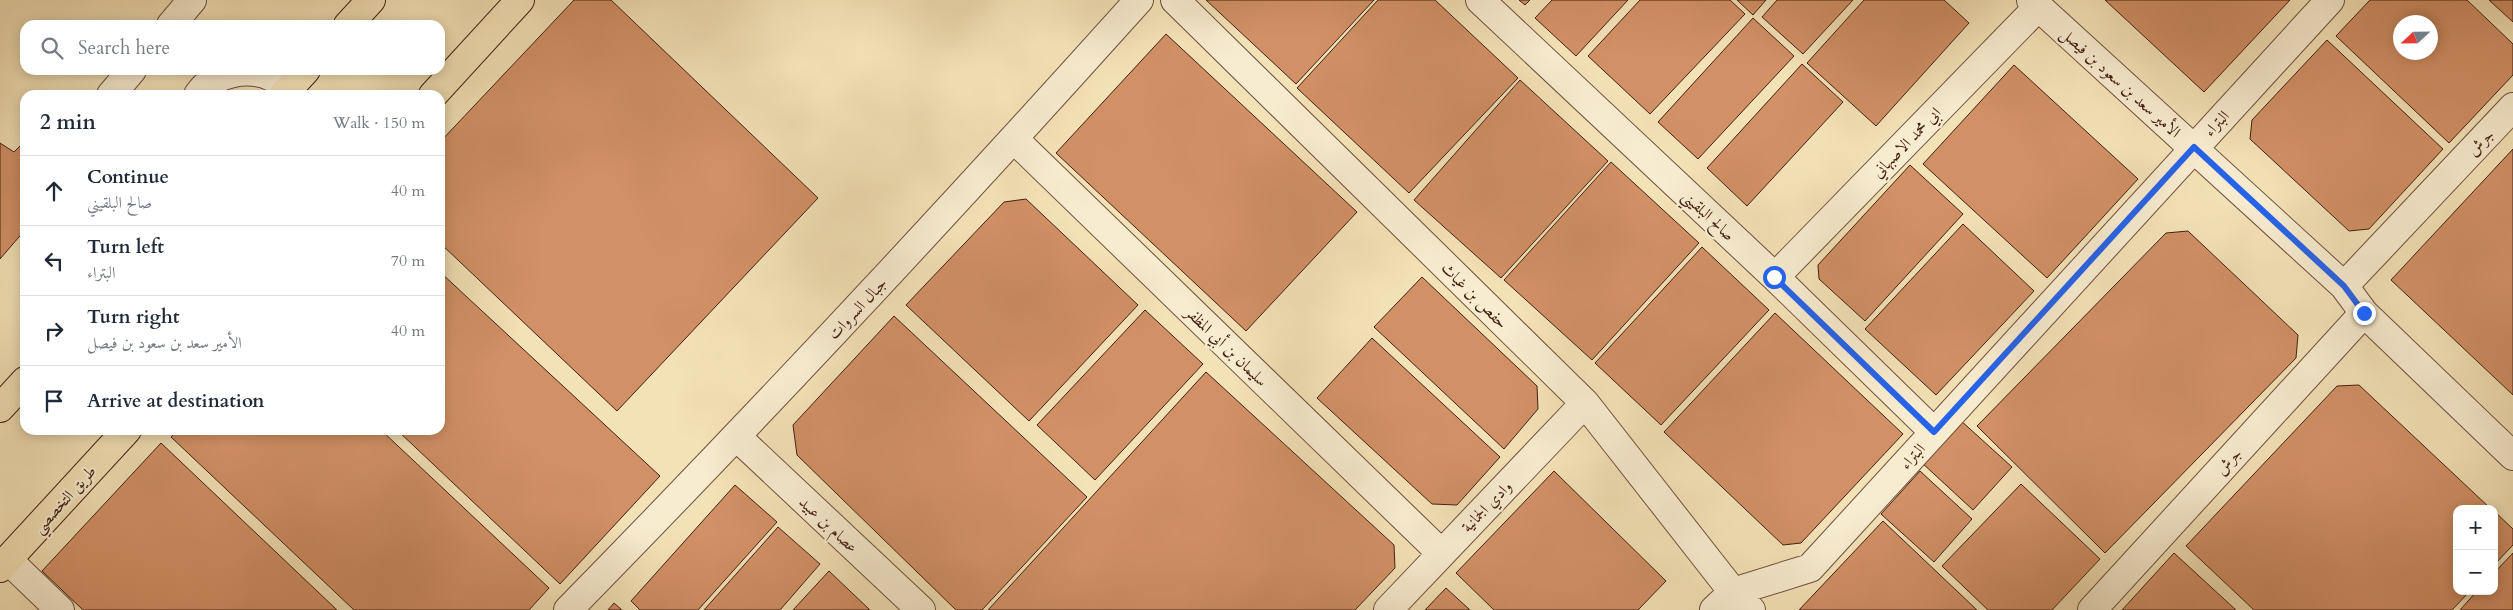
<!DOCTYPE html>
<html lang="en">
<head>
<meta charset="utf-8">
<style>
	body { margin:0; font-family:Cardo,Amiri,serif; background:#f2f2f3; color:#1f2937 }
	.controls { position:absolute; right:15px; bottom:15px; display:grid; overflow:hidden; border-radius:10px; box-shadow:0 2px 12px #0003 }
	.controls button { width:45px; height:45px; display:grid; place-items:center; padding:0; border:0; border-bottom:1px solid #e0e1e3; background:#fff; color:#1f2937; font:25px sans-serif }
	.compass { position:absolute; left:2393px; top:15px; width:45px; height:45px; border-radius:50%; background:#fff; box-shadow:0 2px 12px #0003; rotate:248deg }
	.stop { position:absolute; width:15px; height:15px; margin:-11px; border:4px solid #2563eb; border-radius:50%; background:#fff }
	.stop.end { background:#2563eb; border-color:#fff; box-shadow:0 1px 5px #0008 }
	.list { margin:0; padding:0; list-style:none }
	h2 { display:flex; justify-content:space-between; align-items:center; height:65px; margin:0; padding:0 20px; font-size:21px }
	h2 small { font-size:16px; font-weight:400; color:#747a83 }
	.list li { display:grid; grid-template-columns:32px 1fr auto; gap:15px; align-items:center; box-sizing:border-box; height:70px; padding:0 20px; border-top:1px solid #e0e1e3 }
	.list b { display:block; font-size:19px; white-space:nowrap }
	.list p { margin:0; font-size:16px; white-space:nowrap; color:#747a83 }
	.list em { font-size:16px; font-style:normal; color:#747a83 }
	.icon { flex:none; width:28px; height:28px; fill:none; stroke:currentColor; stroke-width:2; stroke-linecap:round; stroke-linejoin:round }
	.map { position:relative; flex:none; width:2513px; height:610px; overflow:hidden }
	.search { position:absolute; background:#fff; box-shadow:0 2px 12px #0003; left:20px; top:20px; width:425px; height:55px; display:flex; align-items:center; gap:12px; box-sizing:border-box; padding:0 18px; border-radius:15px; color:#747a83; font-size:19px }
	.panel { position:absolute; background:#fff; box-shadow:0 2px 12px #0003; left:20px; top:90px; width:425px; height:345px; border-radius:15px }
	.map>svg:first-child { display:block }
	.building { fill:#d29066; stroke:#422014; fill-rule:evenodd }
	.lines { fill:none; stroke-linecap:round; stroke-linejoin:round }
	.minor-casing { stroke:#6e503d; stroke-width:30 }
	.major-casing { stroke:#422014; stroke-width:30 }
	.minor { stroke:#f8ecd0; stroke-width:28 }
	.major { stroke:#f4e2b7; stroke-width:28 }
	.route { stroke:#2563eb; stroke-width:6 }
	.labels { text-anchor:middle; stroke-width:4.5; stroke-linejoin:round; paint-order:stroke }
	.street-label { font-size:16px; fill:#422014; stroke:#f8ecd0 }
</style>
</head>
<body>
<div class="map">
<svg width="2513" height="610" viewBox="0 0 2513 610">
	<rect width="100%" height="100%" fill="#f4e2b7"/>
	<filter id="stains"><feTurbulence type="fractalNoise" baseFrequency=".004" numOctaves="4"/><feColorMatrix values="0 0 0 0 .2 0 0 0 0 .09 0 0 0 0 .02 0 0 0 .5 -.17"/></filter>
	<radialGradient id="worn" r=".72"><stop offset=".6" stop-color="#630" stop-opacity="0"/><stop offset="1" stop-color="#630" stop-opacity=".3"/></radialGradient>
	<path class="building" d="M574,0H611L818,198L617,411L440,243V142Z
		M1206,0H1374L1296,84Z
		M1378,0H1435L1518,78L1409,193L1297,88Z
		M1519,0H1530L1525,5Z
		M1552,0H1628L1576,56L1535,18Z
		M1640,0H1730L1745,14L1650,114L1588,56Z
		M1737,0H1766L1753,15Z
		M1777,0H1853L1803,54L1762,17Z
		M1864,0H1944L1969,23L1876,126L1807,63Z
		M2105,0H2290L2204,92Z
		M2370,0H2467L2513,44V75L2449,143L2336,36ZM2400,22H2430V52H2400Z
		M2489,0H2513V22Z
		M1753,18L1794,56L1698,159L1658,122Z
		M1166,34L1357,212L1246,331L1056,153Z
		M2327,40L2443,149L2369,229L2349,231L2250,139L2252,120Z
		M1802,64L1843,102L1747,206L1707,168Z
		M2014,65L2138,179L2047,278L1923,164Z
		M1520,80L1608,161L1501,278L1414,200Z
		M25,141V230L0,259V143L14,152Z
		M2513,149V395L2391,280Z
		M1611,162L1699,243L1592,360L1504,280Z
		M1910,165L1963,214L1865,321L1819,279L1818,265Z
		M1026,199L1138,305L1029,421L906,305L1004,202Z
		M1963,224L2034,291L1936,395L1865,329Z
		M2188,231L2298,335L2296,358L2105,553L1977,426L2166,233Z
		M1702,247L1769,310L1661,425L1595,363Z
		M440,272L660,476L560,584L397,430H440Z
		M1422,277L1537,386L1538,409L1504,449L1374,327Z
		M1145,310L1203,364L1095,480L1037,425Z
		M1775,313L1903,434L1801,543L1783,545L1664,432Z
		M894,316L1087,497L982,610H956L797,455L793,425Z
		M1372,338L1500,457L1457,505L1432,504L1317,398Z
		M1206,372L1394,545L1395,568L1355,610H988Z
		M2359,385L2491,509H2457V591H2470L2452,610H2254L2186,546L2337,386Z
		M1959,419L2012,467L1973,510L1921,462Z
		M178,430H381L549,588L529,610H354L171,437Z
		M161,443L337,610H83L42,571Z
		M1554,471L1666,581L1638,610H1494L1456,573Z
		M1920,471L1972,519L1934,562L1881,514Z
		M2021,484L2100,559L2052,610H1988L1942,566Z
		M735,485L777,522L698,610H640L631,601Z
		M2494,511L2513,529V545L2494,565Z
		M1883,521L1977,610H1799Z
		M778,527L820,564L780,610H704Z
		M2174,553L2236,610H2122Z
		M2513,553V610H2460L2477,591H2494V573Z
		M829,571L870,610H793Z
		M1446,588L1470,610H1425Z
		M614,603L622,610H608Z"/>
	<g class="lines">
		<defs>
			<path id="minor" d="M1175,0L1585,403L1733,592L1751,610
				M1480,0L1775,277L1934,432
				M2031,0L2344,286L2364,313L2513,456
				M171,25L192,0
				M111,95L132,70
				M198,95C213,72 249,66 272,77C278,80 283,85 289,89
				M1014,139L1441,553
				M1775,277L2038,7
				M2344,286L2513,107
				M737,437L921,610
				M8,560L60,610
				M568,610C763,411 953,207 1139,0
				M1388,610L1585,403
				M1714,610L1733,592L1810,568L2330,0
				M2092,610L2364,313"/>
			<path id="major" d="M348,25L371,0
				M283,95L306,70
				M433,95L520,0
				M0,408L25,381
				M0,568L127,430"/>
		</defs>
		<use href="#minor" class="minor-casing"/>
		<use href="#major" class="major-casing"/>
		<use href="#minor" class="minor"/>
		<use href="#major" class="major"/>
	</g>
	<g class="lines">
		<path class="route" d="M1774,277L1934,432L2194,147L2344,286L2364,313"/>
	</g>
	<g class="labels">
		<g class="street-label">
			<text transform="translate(2121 82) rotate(42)" y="6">الأمير سعد بن سعود بن فيصل</text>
			<text transform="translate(2216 123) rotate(-47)" y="6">البتراء</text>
			<text transform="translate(1906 142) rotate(-46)" y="6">ابي محمد الاصبهاني</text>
			<text transform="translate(2480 142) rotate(-46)" y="6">جرش</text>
			<text transform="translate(1709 215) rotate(43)" y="6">صالح البلقيني</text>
			<text transform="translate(1475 295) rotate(45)" y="6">حفص بن غياث</text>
			<text transform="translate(857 308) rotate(-47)" y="6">جبال السروات</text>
			<text transform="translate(1227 346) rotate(44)" y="6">سليمان بن أبي المظفر</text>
			<text transform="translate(1912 456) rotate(-48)" y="6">البتراء</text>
			<text transform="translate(2228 461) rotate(-48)" y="6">جرش</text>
			<text transform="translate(64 499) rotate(-48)" y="6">طريق التخصصي</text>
			<text transform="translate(1486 506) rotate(-46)" y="6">وادي الجمانية</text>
			<text transform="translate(829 524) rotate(43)" y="6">عصام بن عبيد</text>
		</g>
	</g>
	<rect width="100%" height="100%" filter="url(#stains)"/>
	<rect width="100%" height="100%" fill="url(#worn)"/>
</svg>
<div class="controls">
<button>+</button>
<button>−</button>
</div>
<svg class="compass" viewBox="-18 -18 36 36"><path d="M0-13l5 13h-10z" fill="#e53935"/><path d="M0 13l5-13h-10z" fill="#747a83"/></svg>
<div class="stop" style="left:1774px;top:277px"></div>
<div class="stop end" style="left:2364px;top:313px"></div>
<div class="search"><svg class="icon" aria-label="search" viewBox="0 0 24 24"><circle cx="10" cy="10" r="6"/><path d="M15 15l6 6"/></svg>Search here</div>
<section class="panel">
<h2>2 min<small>Walk · 150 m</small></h2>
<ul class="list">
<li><svg class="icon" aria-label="ahead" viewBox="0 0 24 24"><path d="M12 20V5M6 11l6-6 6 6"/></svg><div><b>Continue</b><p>صالح البلقيني</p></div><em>40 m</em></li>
<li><svg class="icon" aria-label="left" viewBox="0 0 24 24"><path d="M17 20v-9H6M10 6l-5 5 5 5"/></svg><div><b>Turn left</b><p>البتراء</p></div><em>70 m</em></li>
<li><svg class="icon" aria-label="right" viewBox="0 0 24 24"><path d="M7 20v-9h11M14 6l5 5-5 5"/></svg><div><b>Turn right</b><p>الأمير سعد بن سعود بن فيصل</p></div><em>40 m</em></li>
<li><svg class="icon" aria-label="arrive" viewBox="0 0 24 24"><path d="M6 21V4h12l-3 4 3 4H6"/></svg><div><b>Arrive at destination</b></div></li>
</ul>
</section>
</div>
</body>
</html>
